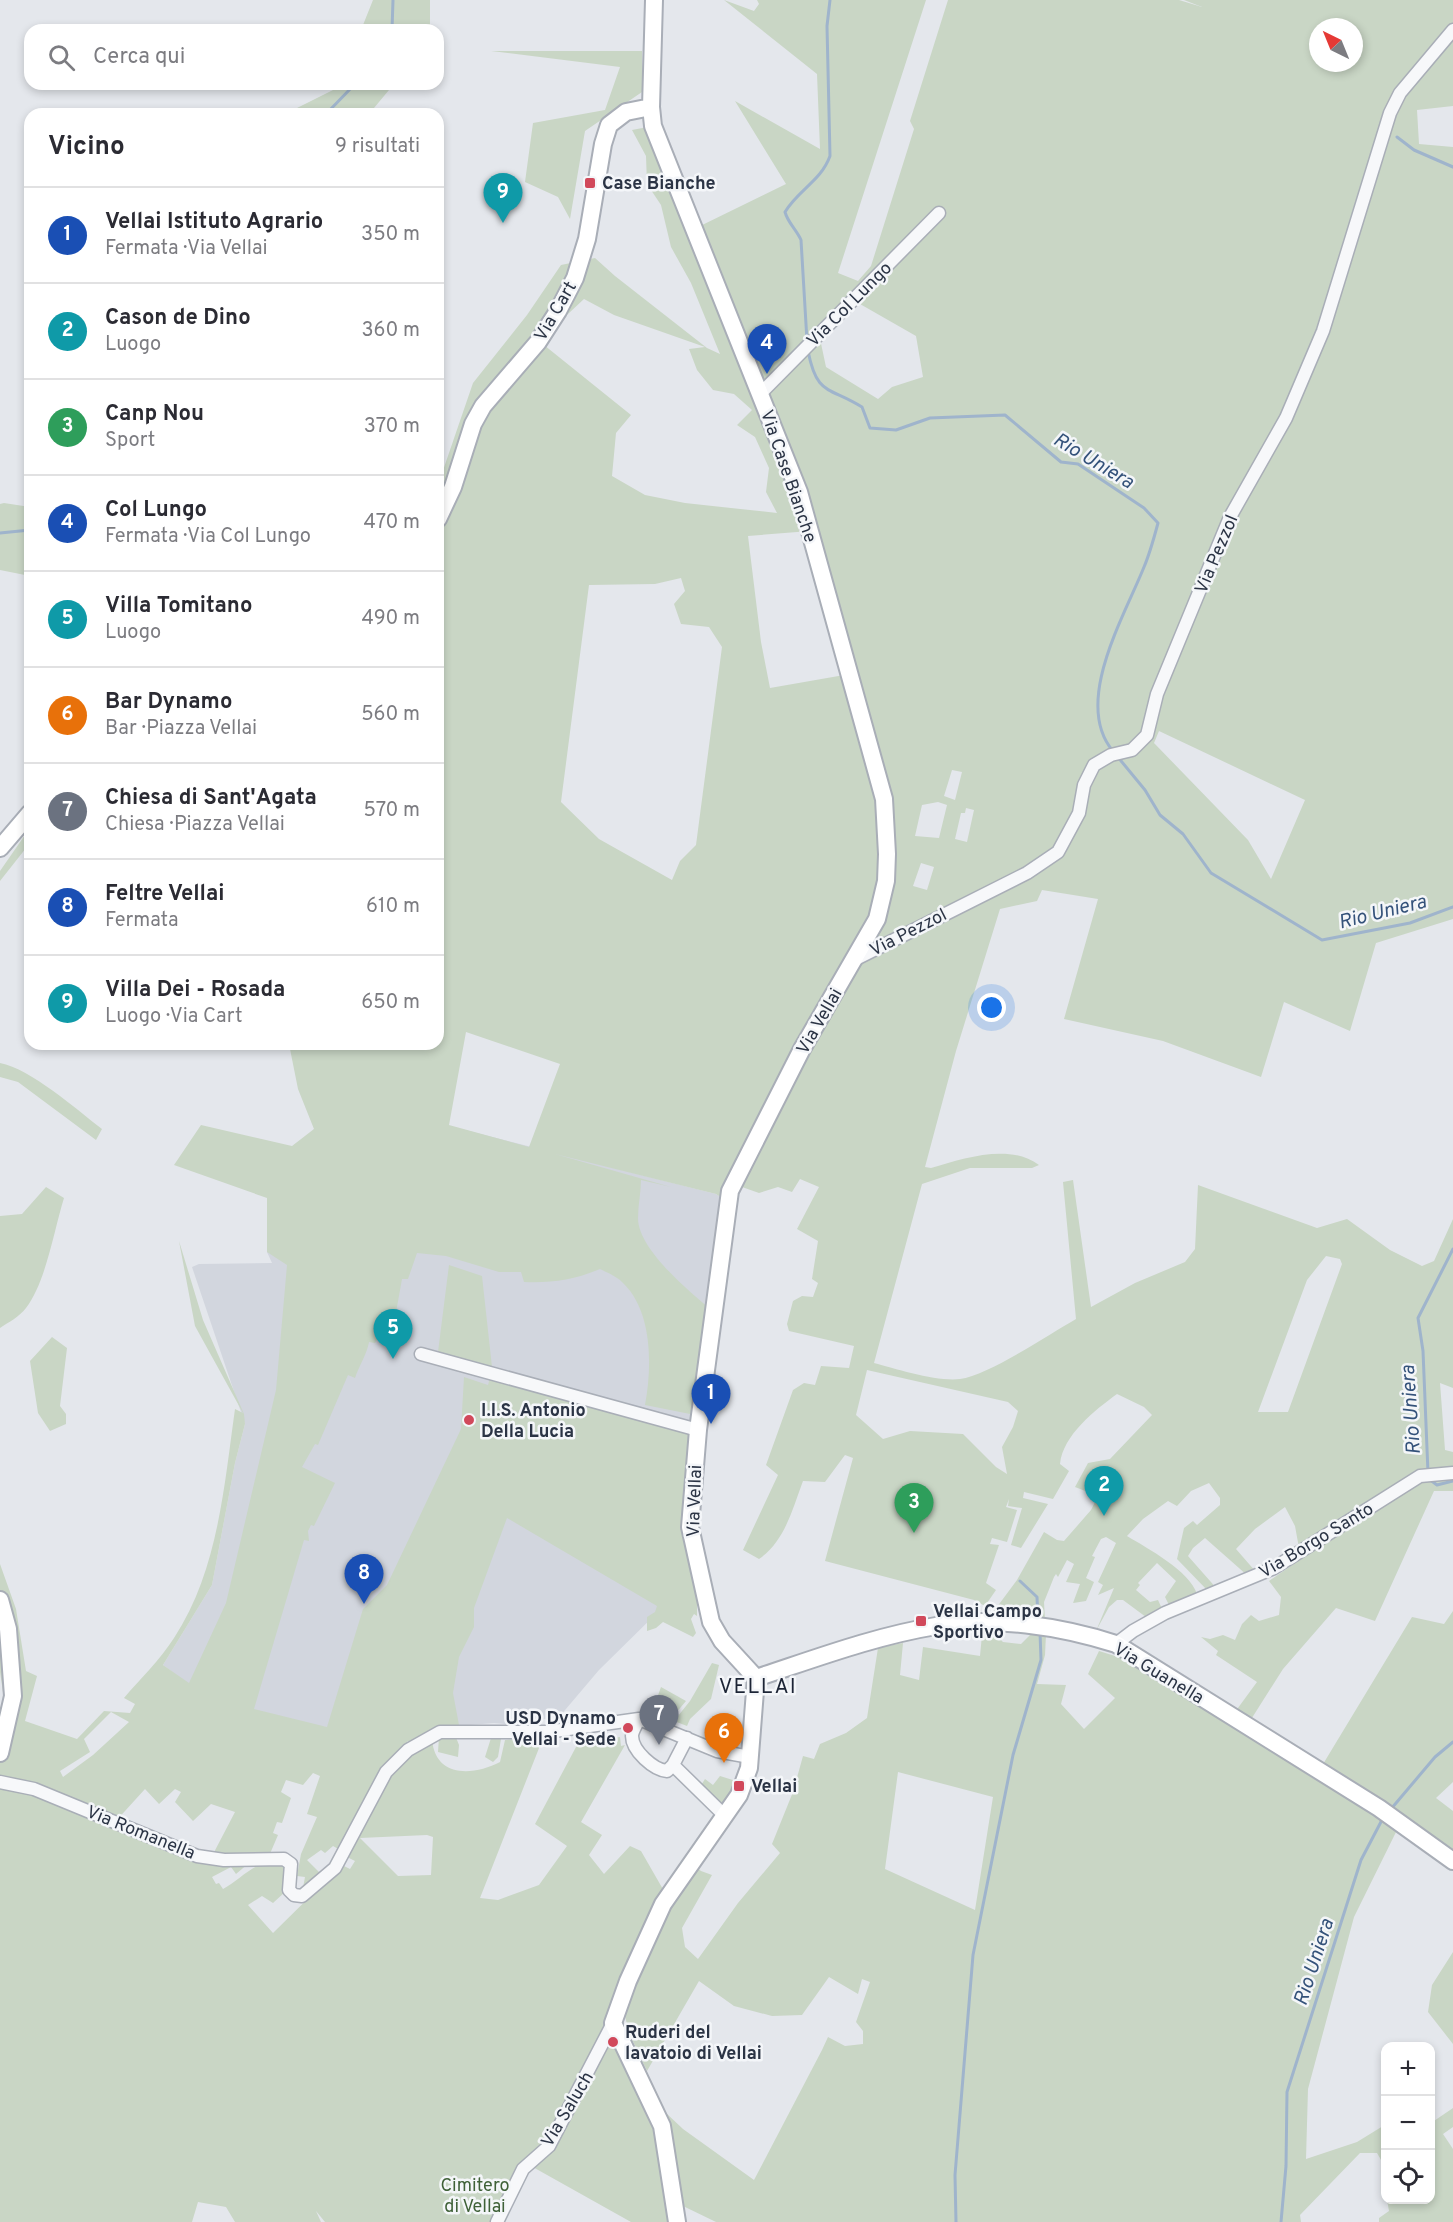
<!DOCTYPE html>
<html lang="it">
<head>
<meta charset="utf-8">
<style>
	body { margin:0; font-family:Overpass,sans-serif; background:#f2f2f3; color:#2b2b33 }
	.controls { position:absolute; right:18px; bottom:18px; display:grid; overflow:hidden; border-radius:12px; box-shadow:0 3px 9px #0003 }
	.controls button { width:54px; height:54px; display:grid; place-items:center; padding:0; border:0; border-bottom:2px solid #e1e1e2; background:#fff; color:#2b2b33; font:30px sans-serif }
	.compass { position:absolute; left:1309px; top:18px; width:54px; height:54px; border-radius:50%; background:#fff; box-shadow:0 3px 9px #0003; rotate:317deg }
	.you { position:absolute; left:992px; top:1008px; width:21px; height:21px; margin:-15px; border:4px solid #fff; border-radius:50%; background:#1a73e8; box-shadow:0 0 0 9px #1a73e833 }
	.badge { display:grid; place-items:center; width:39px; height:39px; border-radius:50%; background:#0b8043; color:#fff; font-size:20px; font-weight:700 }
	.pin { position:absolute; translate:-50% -50px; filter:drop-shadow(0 2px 3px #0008) }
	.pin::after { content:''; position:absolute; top:32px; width:21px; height:18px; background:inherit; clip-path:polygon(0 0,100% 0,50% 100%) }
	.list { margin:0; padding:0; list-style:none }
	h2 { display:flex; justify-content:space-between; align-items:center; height:78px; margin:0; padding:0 24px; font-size:26px }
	h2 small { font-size:20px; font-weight:400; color:#7c7c81 }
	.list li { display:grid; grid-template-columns:39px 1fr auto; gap:18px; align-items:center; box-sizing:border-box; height:96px; padding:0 24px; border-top:2px solid #e1e1e2 }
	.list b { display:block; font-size:22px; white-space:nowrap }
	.list p { margin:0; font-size:20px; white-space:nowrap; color:#7c7c81 }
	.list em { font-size:20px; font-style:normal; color:#7c7c81 }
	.icon { flex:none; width:33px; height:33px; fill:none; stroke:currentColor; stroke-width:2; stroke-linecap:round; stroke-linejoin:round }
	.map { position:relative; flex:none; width:1453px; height:2222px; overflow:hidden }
	.search { position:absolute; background:#fff; box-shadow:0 3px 9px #0003; left:24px; top:24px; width:420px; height:66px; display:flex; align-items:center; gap:15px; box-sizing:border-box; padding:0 21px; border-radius:18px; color:#7c7c81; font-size:22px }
	.panel { position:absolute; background:#fff; box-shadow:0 3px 9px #0003; left:24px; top:108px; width:420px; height:942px; border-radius:18px }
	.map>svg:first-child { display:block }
	.built { fill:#d2d6de }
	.green { fill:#c9d6c5; fill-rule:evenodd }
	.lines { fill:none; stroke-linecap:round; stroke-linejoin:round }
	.stream { stroke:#9fb4cc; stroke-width:3 }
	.street-casing { stroke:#a9aeb7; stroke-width:15 }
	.secondary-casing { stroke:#a9aeb7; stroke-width:20 }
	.street { stroke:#f7f8fa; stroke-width:12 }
	.secondary { stroke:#fff; stroke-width:16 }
	.poi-dot { fill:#d1495b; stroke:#f4f6f9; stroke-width:2 }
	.labels { text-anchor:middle; stroke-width:5; stroke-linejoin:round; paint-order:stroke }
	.poi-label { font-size:18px; font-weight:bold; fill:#2b3445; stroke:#f4f6f9; text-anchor:start }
	.street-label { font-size:18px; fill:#2b3445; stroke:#f4f6f9 }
	.park-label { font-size:18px; fill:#3f6138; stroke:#f4f6f9 }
	.water-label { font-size:20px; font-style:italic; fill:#34527a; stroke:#f4f6f9 }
	.quarter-label { font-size:21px; letter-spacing:1.5px; fill:#1d2536; stroke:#f4f6f9 }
</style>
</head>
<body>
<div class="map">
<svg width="1453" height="2222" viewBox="0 0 1453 2222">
	<rect width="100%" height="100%" fill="#e4e7ec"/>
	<path class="built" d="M320,1093L716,1194L725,1200L662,1608L599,1670L560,1716L514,1725L494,1723L446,1727L412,1742L291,1721L236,1706L194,1688L163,1665L212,1585L235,1463L245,1424L192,1267L199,1264L272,1263L267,1252V1198L318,1123Z"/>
	<path class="green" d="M373,0H430V30H361Z
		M724,0L754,11L759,4L757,0H926L838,273L858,281L871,266L914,129L910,121L948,0H1179L1202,7L1184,0H1453V106L1417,110L1419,144L1453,147V919L1376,943L1350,1031L1284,1002L1261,1077L1163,1041L1064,1019L1098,899L1042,890L1037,901L1000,909L956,1051L925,1167L931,1168C964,1158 1010,1143 1039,1165L1032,1168H970L922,1184L874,1363C896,1369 938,1382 960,1379C989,1375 1048,1335 1076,1319L1063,1182L1073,1180L1091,1307L1135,1283L1185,1262L1195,1249L1198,1185L1317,1228L1347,1219L1390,1250L1422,1266L1434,1261L1453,1219V1388L1440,1383L1445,1450L1453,1452V1491H1434L1375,1621L1336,1608L1283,1669L1250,1721L1235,1712L1257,1682L1216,1655L1218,1651L1201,1637L1210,1639L1223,1635L1235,1640L1242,1624L1251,1615L1259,1621L1279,1615L1281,1597L1269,1581L1301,1559L1295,1526L1285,1507L1255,1529L1236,1549L1256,1572L1248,1576L1205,1538L1193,1548L1188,1556L1218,1590L1208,1591L1177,1559L1184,1528L1193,1521L1197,1525L1220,1505V1498L1209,1483L1191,1491L1177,1506L1168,1501L1143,1519L1127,1536C1147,1548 1190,1571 1197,1594L1171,1609L1165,1597L1176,1581L1157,1563L1138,1583L1140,1585L1136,1590L1150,1602L1158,1600L1164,1613L1150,1620L1123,1600H1117L1109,1607L1096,1631L1114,1588L1098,1595L1103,1585L1098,1582L1116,1543L1106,1537L1101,1539L1092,1556L1095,1557L1086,1578L1094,1582L1086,1601L1073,1603L1080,1584L1066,1582L1074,1564L1067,1560L1058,1577L1056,1574L1054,1577L1044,1602L1045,1620L1039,1622L1038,1611V1621L994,1615V1611L1017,1580L1044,1532L1057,1540L1064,1541L1091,1510L1098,1496L1075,1487L1088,1463L1110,1459L1152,1415L1144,1407L1117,1394C1095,1410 1063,1435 1060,1464L1069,1471L1053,1499L1024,1492L1023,1498L1048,1504L1021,1548L1011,1545L1022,1508L1008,1506L1009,1499L1006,1507L1017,1510L1007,1542L992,1538L990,1544L999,1545L986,1583L996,1590L985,1606L974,1600L825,1561L853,1458L845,1455L825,1482L803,1481C792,1510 785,1541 759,1559L743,1550L778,1475L766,1465L793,1390L804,1383L815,1385L821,1366L849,1368L854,1346L789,1331L787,1324L793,1301L802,1296L813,1297L818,1283L812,1279L818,1241L797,1229L819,1187L800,1179L792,1192L778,1187L759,1193L742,1187L744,1168L877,919L725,1200L716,1194L555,1154L671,1187L641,1180C641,1192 638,1205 638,1218C638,1249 688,1290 710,1309L695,1415L645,1405C652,1368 653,1313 624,1284C618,1277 608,1273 600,1269C574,1280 552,1283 524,1282L521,1272H499L446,1256L417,1253L408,1279H402L395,1318H388V1323L397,1324L394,1331H388L387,1342L378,1338L375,1343L369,1342C367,1354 359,1366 355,1378L348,1375L318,1445L315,1444L302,1467L335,1483L314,1526L311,1525L308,1531L309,1541L304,1540L254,1709L327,1727L363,1609L387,1585L461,1429L464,1377L488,1385L490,1378L692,1432L696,1573L692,1577L697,1592V1616L694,1614L691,1619L696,1633L693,1637L663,1622L656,1628L647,1631V1617L655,1612L657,1606L507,1518L474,1608V1627L459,1657L453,1693L459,1725L446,1727L412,1742L407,1741L409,1744L377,1774L340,1850L333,1846L325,1853L321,1850L307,1860L322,1875L302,1893L305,1877L297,1876L301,1854L317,1817L307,1814L320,1776L313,1773L303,1785L286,1780L281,1792L291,1798L282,1823L277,1822L273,1833L278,1835L269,1856L211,1858L235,1812L211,1804L193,1821L175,1802L181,1792L175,1789L159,1804L145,1789L115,1822L83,1810L90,1820L216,1866L249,1863L236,1874L231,1867L212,1877L216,1884L219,1883L223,1889C245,1877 263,1851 289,1866L285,1892L273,1903L262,1896L248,1905L273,1933L342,1865L350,1869L355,1861L347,1857L388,1772L432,1739C435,1778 473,1776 500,1762L505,1740L541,1736L543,1738L480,1898L498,1900L539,1885L567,1846L535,1824L584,1732L591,1728L593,1740L620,1737L621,1746L625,1745L581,1822L602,1835L589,1855L604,1874L630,1846L641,1851L664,1891L633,1951L600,2042L545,2147L536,2149L550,2152L604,2055V2043L617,2042L658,2129L671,2222H631L531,2166L502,2222H325L316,2211L321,2222H235L226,2207L198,2202L192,2222H0V1707L5,1706L0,1672V1564L16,1609L26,1671L37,1676L25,1721L77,1739L104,1711L130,1713L135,1704L124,1698C140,1679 160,1660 174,1638C218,1571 224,1487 235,1409L243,1413L195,1326L179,1241L203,1320L244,1414L245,1424L235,1463L212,1585L163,1665L189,1683L226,1603L276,1390L287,1265L267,1252V1198L174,1165L201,1125L292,1146L314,1129L298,1089L289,1044H438V485L473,383L527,315L561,265L595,258L615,276L707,348L720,354L691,283L671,247L661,205L647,184L646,156L632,130L653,126L694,229L786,184L735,101L820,149L817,74ZM1318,27H1354V63H1318ZM584,299L614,315L705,347L689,349L697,370L713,390L734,394L752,410L737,425L755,437L769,468L766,492L777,513L685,503L645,495L612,476L616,433L631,415L539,341ZM853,300L916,336L923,377L892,387L878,399L826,367L819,334ZM810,531L850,674L770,688L761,642L748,536ZM681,578L685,591L674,604L681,624L709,627L722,647L696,845L680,861L672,880L599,839L561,802L589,585L655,584ZM1159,731L1305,800L1271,879L1248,840L1154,743ZM952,770L962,772L955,800L944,796ZM938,802L947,805L939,838L915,836L922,805ZM966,808L974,810L967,842L955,839L961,813H965ZM921,863L934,867L927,890L913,886ZM466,1032L560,1064L529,1147L449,1125ZM1326,1256L1340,1259L1342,1264L1288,1412H1258L1307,1280ZM867,1370L1008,1402L1018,1411L1013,1427L1002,1447L1007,1474L996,1467L963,1434L910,1431L883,1439L856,1415ZM111,1712L129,1722L93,1755L63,1777L60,1771L90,1752L84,1739ZM427,1835L433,1837L431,1875L398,1876L360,1838Z
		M491,51H642V92L585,131L570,219L558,197L525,182L533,123L605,110L620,67Z
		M338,84H394L369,114H285L337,88Z
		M4,503L30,507V576L0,570V504Z
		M30,799V843L0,881V871L25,835Z
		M0,1063C31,1069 76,1109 102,1129L96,1140L18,1082L0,1077Z
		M46,1187L64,1198C54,1230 46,1282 26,1308C19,1317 9,1322 0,1328V1216L22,1214Z
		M449,1265L482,1276L492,1367L438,1352Z
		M52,1337L67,1348L60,1406L66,1414V1424L50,1431L38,1413L30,1361Z
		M1453,1611V1782L1436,1798L1453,1811V1857L1399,1826L1354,1917L1308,2089L1306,2159L1357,2142L1383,2126L1385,2115V2185L1384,2165L1377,2153H1360L1300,2215L1301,2222H716L683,2206L666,2113L683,2129L754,2180L822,2050L828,2037L845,2046L863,2044V2031L856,2022L870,1982L862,1979L858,1994L829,1977L802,2015L772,2016L734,2006L699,1981L647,2071L630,2035L623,2009L656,1926L695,1866L701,1871L712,1875L682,1928L685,1947L698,1959L738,1903L780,1853L772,1844L793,1792L803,1756L814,1759L820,1744L846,1733L867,1718L878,1648L903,1643L900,1675L919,1680L923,1647L980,1656L982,1635H996L1003,1642L1021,1644L1032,1633L1046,1634L1045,1655L1037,1684L1066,1685L1061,1704L1084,1729L1115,1698L1088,1674L1099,1651L1131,1661L1184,1697L1216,1712L1314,1779L1412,1617L1444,1624ZM898,1772L993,1797L975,1910L885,1869Z
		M712,1663L719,1665L711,1699L690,1719L687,1726L674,1721L690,1701Z
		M661,1687L686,1701L670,1720L652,1712Z
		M455,1735L459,1745L458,1757L438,1752L439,1737Z
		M491,1738L501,1739L498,1757L493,1762L485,1757Z
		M720,1776L736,1781L724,1808L700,1787L705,1779L713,1785Z
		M1453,1952V2044L1428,2012L1432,1985Z
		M1453,2108V2127L1443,2134L1453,2149V2222H1379V2218L1389,2211L1387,2200H1430L1431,2123Z"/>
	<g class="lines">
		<path class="stream" d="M392,30L393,0
			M326,114L355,84
			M1397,137L1414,150L1453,167
			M807,341L801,240C796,229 788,223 785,212C798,190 821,181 830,156L827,26L830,0
			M808,351C817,396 828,386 862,407L870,428L896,430L930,418L1005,415L1061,462L1078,464L1144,508L1158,523C1154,538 1150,553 1144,567C1125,615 1072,703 1113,751
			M0,533L30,530
			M1117,756L1145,790L1160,815L1183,834L1211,873L1322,940L1410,923L1453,907
			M1428,1473L1423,1351L1418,1318L1453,1249
			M1429,1479L1437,1485L1453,1481
			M1020,1581L1037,1597L1038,1620
			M1391,1809L1435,1757L1453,1742
			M956,2222L955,2175L973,1955L1013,1755L1041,1660L1040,1632
			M1281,2222L1286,2166L1287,2092L1361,1860L1383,1818"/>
		<defs>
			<path id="street" d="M760,394L939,213
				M856,959L1027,873L1058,852L1079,813L1084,785L1094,765L1111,755L1132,750L1147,735L1157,694L1230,517L1286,418L1323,331L1390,113L1400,93L1453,30
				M421,1354L698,1430
				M1116,1644L1133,1631L1165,1613L1274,1568L1420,1476L1453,1473
				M639,1719L717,1751L750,1757
				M639,1719C637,1724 632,1731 632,1736C632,1751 654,1770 667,1771L673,1765L687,1738
				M673,1765L725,1816
				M0,1782L34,1789L197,1856L224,1860L284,1859L291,1864L289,1890L294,1895L302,1896L335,1868L386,1772L408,1750L440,1732H547L639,1719
				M497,2222L523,2169L549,2146L613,2023"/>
			<path id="secondary" d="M654,0L651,107L653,126L799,492L884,799L887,854L886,881L877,919L802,1049L730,1191L698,1430L690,1527L711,1622L722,1641L756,1678L749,1768L739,1795L663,1904L628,1981L613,2023L662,2126L677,2222
				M438,519L453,487L473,424L483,406L538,342L558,311L575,278L587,239L603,144L609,125L626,112L651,107
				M0,848L30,813
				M0,1600L8,1629L13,1696L0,1753
				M756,1678C814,1659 875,1636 936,1626C993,1616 1060,1626 1116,1644L1379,1808L1453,1861"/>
		</defs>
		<use href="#street" class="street-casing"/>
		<use href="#secondary" class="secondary-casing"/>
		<use href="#street" class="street"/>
		<use href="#secondary" class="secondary"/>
	</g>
	<g class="poi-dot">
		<rect x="584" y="177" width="12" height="12" rx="3"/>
		<circle cx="469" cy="1420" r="6"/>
		<rect x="915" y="1615" width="12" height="12" rx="3"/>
		<circle cx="628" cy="1728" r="6"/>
		<rect x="733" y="1780" width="12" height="12" rx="3"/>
		<circle cx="613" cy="2042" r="6"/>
	</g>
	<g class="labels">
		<g class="poi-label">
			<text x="602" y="189">Case Bianche</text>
			<text x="481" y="1416">I.I.S. Antonio<tspan x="481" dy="21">Della Lucia</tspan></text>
			<text x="933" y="1617">Vellai Campo<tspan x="933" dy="21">Sportivo</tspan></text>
			<text x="616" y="1724" text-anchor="end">USD Dynamo<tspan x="616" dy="21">Vellai - Sede</tspan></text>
			<text x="751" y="1792">Vellai</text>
			<text x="625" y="2038">Ruderi del<tspan x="625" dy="21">lavatoio di Vellai</tspan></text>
		</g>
		<g class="street-label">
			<text transform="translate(849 304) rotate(-45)" y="6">Via Col Lungo</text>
			<text transform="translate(555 311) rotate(-60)" y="6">Via Cart</text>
			<text transform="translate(789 476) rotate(71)" y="6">Via Case Bianche</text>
			<text transform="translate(1216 554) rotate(-67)" y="6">Via Pezzol</text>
			<text transform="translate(908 932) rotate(-27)" y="6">Via Pezzol</text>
			<text transform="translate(819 1021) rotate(-60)" y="6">Via Vellai</text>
			<text transform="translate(694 1501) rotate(-88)" y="6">Via Vellai</text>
			<text transform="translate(1316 1540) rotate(-31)" y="6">Via Borgo Santo</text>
			<text transform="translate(1159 1673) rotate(31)" y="6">Via Guanella</text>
			<text transform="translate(141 1832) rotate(22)" y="6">Via Romanella</text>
			<text transform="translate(567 2109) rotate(-59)" y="6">Via Saluch</text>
		</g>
		<g class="park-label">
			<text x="475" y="2191">Cimitero<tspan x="475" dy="21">di Vellai</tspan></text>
		</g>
		<g class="water-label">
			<text transform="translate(1094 460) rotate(31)" y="7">Rio Uniera</text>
			<text transform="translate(1382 911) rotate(-14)" y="7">Rio Uniera</text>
			<text transform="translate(1410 1410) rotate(-94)" y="7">Rio Uniera</text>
			<text transform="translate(1313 1962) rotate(-72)" y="7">Rio Uniera</text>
		</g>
		<g class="quarter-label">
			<text x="758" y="1693">VELLAI</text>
		</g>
	</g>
</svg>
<div class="controls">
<button>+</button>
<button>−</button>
<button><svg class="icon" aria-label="locate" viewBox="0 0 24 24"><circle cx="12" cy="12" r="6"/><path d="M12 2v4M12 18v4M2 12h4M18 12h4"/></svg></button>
</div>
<svg class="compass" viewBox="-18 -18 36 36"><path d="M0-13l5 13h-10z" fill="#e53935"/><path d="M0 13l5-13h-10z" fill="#7c7c81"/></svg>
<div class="you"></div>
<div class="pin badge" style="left:711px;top:1424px;background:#1a4fb4">1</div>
<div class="pin badge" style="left:1104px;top:1516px;background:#0f9aa8">2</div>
<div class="pin badge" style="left:914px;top:1533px;background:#2e9e5b">3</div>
<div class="pin badge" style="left:767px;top:374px;background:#1a4fb4">4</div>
<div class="pin badge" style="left:393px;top:1359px;background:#0f9aa8">5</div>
<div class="pin badge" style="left:724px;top:1763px;background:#e8710a">6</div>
<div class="pin badge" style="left:659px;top:1745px;background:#6b7280">7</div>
<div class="pin badge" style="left:364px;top:1604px;background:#1a4fb4">8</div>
<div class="pin badge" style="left:503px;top:223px;background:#0f9aa8">9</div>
<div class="search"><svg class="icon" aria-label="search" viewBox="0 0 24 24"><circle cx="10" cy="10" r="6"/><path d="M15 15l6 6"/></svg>Cerca qui</div>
<section class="panel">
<h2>Vicino<small>9 risultati</small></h2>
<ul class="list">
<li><span class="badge" style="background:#1a4fb4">1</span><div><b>Vellai Istituto Agrario</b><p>Fermata · Via Vellai</p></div><em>350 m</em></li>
<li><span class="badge" style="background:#0f9aa8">2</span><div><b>Cason de Dino</b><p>Luogo</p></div><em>360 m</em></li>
<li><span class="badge" style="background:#2e9e5b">3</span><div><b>Canp Nou</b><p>Sport</p></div><em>370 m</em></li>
<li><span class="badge" style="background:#1a4fb4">4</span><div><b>Col Lungo</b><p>Fermata · Via Col Lungo</p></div><em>470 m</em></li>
<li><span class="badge" style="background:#0f9aa8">5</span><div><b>Villa Tomitano</b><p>Luogo</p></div><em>490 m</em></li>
<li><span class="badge" style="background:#e8710a">6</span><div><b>Bar Dynamo</b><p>Bar · Piazza Vellai</p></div><em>560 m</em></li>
<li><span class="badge" style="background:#6b7280">7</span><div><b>Chiesa di Sant'Agata</b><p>Chiesa · Piazza Vellai</p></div><em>570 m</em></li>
<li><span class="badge" style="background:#1a4fb4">8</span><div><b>Feltre Vellai</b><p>Fermata</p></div><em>610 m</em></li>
<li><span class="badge" style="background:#0f9aa8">9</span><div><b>Villa Dei - Rosada</b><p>Luogo · Via Cart</p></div><em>650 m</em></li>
</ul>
</section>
</div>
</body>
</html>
